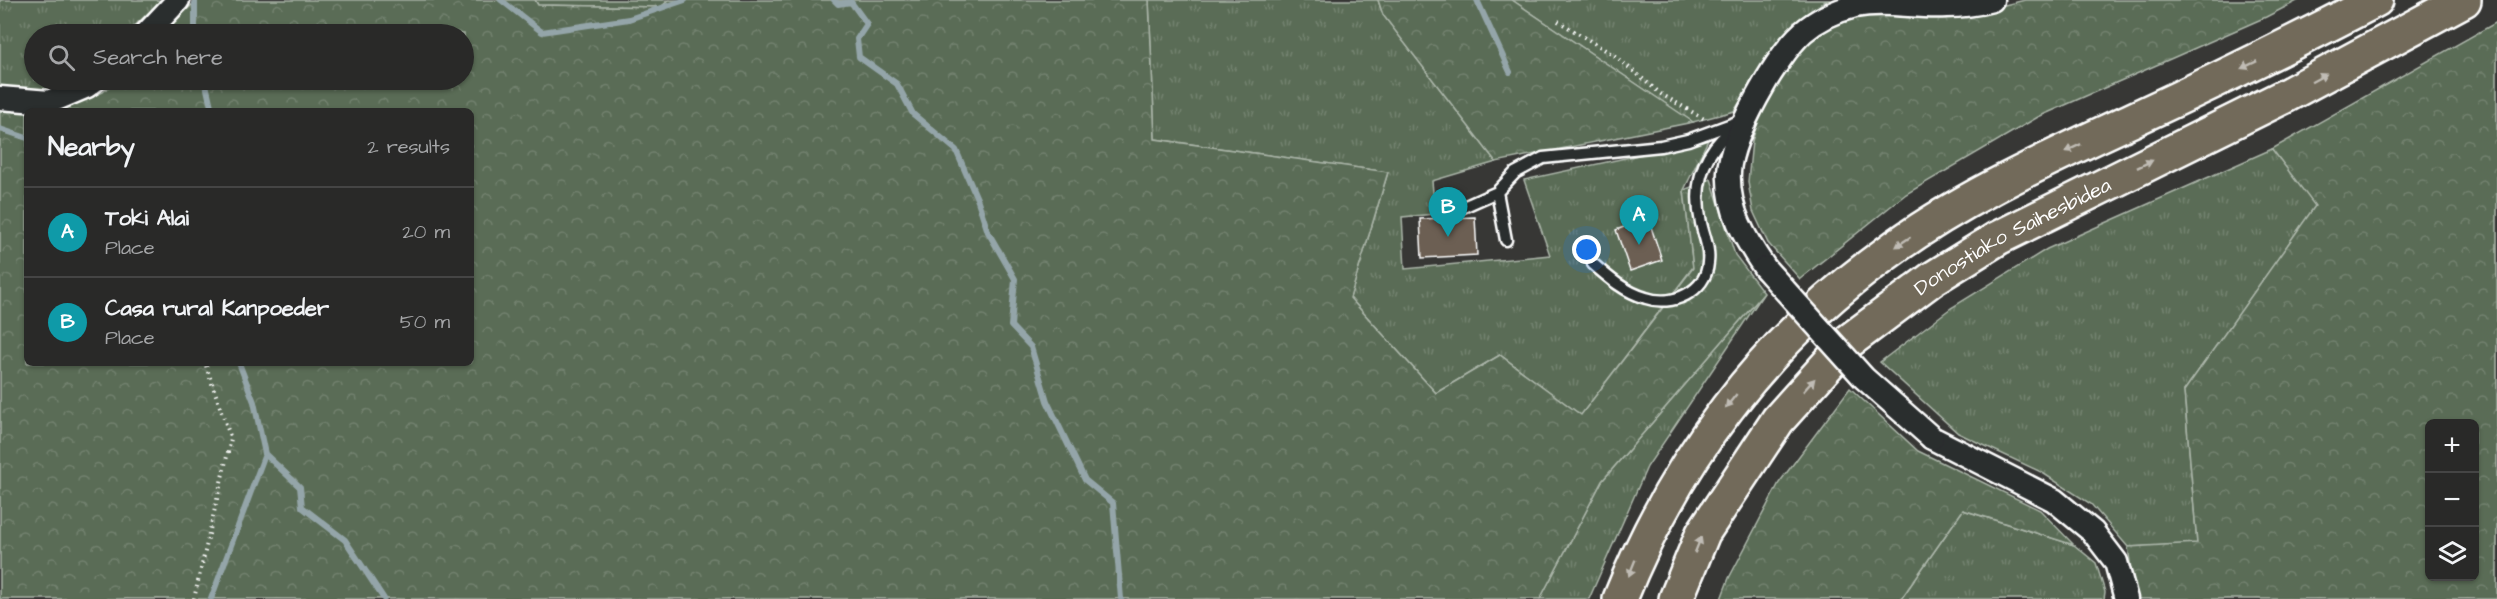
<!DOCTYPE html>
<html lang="en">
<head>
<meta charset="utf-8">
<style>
	body { margin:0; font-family:"Architects Daughter",sans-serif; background:#313130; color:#f1f3f6 }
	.controls { position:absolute; right:18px; bottom:18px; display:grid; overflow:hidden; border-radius:9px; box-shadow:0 2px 4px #0004 }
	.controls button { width:54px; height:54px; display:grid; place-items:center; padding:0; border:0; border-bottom:2px solid #454545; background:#292928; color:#f1f3f6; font:30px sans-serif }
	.you { position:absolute; left:1587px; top:250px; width:21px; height:21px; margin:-15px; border:4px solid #fff; border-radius:50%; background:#1a73e8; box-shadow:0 0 0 9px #1a73e833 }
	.badge { display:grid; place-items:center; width:39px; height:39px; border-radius:50%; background:#8abfa5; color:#fff; font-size:20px; font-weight:700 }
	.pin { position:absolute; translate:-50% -50px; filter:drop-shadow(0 2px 3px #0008) }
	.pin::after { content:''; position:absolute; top:32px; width:21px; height:18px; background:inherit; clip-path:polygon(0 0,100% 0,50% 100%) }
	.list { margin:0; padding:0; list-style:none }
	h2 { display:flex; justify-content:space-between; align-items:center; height:78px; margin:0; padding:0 24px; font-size:26px }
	h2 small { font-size:20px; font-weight:400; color:#a5a6a8 }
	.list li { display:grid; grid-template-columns:39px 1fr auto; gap:18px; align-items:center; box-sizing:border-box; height:90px; padding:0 24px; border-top:2px solid #454545 }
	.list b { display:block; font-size:22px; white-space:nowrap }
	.list p { margin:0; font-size:20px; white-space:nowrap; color:#a5a6a8 }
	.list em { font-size:20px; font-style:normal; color:#a5a6a8 }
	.icon { flex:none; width:33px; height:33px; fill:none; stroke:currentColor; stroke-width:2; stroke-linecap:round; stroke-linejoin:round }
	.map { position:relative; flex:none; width:2497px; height:599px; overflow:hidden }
	.search { position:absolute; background:#292928; box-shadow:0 2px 4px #0004; left:24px; top:24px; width:450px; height:66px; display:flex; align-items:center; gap:15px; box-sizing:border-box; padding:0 21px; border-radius:33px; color:#a5a6a8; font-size:22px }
	.panel { position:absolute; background:#292928; box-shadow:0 2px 4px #0004; left:24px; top:108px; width:450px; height:258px; border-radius:9px }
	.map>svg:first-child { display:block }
	.grass { fill:url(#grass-tufts); stroke:#acb6aa; stroke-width:1.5 }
	.forest { fill:url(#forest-crowns); stroke:#acb6aa; stroke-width:1.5; fill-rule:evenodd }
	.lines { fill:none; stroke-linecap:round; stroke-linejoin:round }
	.stream { stroke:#94a5a9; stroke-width:6 }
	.building { fill:#6c5f53; stroke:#fff; stroke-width:1.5 }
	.lane-casing { stroke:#fff; stroke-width:15 }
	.street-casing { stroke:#fff; stroke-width:27 }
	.highway-casing { stroke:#fff; stroke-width:38 }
	.path { stroke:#fff; stroke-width:4; stroke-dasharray:1.5 4.5; stroke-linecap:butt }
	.lane { stroke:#2a2d2e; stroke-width:10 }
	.street { stroke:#2a2d2e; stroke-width:22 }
	.highway { stroke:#726b5a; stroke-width:33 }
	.street-bridge-casing { stroke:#fff; stroke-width:27; stroke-linecap:butt }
	.street-bridge { stroke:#2a2d2e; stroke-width:22 }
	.oneway { fill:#c0bcb5 }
	.labels { text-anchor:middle; stroke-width:4.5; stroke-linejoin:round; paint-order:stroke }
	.street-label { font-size:21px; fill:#fff; stroke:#2a2d2e }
</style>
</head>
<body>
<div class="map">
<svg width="2497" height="599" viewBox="0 0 2497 599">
	<defs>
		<pattern id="grass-tufts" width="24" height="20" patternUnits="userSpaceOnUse" patternTransform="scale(1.5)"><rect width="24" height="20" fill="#5a6c56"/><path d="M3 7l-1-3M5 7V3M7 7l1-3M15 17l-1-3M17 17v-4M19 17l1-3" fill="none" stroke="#73826f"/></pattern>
		<pattern id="forest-crowns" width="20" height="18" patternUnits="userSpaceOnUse" patternTransform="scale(1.5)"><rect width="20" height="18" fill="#5a6c56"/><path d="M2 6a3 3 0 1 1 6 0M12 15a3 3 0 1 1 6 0" fill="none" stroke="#73826f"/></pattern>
	</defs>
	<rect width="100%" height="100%" fill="#373735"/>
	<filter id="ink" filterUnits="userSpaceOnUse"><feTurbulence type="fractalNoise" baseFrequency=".0167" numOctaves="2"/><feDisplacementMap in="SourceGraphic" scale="12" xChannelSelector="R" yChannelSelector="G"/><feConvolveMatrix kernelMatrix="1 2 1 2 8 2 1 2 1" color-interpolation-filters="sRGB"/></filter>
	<g filter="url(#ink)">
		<path class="grass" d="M0,0H162L126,34H34V80H75C53,96 25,89 0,87Z
			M535,0H669L661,7L538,5Z
			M1149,0H1378L1383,15L1496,162L1432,181L1435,214L1402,217L1405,269L1550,255L1524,180L1708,140L1684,190L1693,267L1581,415L1500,355L1436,393L1350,298L1388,172L1155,139Z
			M1512,0H1832L1823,2L1780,41L1734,111L1693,122Z
			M2272,149L2316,205L2184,391L2197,544L2128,547L2091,504L2041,472L1958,433L1880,362L1951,308L2047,249Z
			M1764,293L1647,467L1589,599H1540L1602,481Z
			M1963,510L2074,545L2096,563L2105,592L2104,599H1901Z"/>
		<path class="forest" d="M197,0H535L538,5L661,7L669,0H1149L1155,139L1388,172L1350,298L1436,393L1500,355L1581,415L1693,268L1684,190L1711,179L1735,255L1764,293L1602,481L1540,599H0V109L27,112V363H471V111H55L103,92L116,80H464V34H162Z
			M1378,0H1512L1693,122L1496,162L1383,15Z
			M2025,0H2299L2266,17L2038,117L1906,194L1800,279L1768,243L1753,211L1748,182L1752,141L1765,99L1788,63L1810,38L1848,18L1879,14L1964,15Z
			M2497,22V599H2135L2128,547L2197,543L2184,391L2315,206L2272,149ZM2430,424H2474V576H2430Z
			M1850,388L1918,451L2040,510L2074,545L1963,510L1901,599H1721L1729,578L1779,483Z"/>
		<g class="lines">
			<path class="stream" d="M195,0V34
				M501,0L542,32L629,19L685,0
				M834,0L838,4L851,2L867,24L857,39L859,57L897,84L913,114L956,150L978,201L988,232L1015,279L1011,326L1031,347L1047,401L1085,480L1113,503L1121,599
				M1477,0L1510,72
				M205,80L212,111
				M0,129L27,138
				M265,454L300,487L302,507L345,540L384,599
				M211,599L265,454L254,402L239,363"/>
		</g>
		<path class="building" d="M1475,217L1477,255L1422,258L1420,219Z
			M1648,218L1662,260L1630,271L1616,230Z"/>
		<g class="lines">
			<defs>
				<path id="lane" d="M1497,192L1506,240
					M1461,208L1497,192L1515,173L1543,158L1661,146L1688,140L1737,122
					M1593,264C1609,278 1625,292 1646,298C1672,307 1706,292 1708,263C1710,248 1704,237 1701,223C1692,181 1704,148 1740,124"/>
				<path id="street" d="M146,34L178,0
					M0,98L49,102L87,86L95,80
					M1765,268C1745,239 1727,209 1729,172C1731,136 1776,56 1803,32C1818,19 1835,11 1855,6C1885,0 1917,8 1946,6C1961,6 1977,4 1992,0
					M1932,438L2054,500L2093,532L2116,562L2126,599"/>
				<g id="highway">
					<path d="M1620,599C1675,461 1763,343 1884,255C1960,198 2048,159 2134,119C2216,81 2296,42 2376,0"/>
					<path id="s1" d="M1676,599L1703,533L1778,420L1849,341L1932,279L1998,238L2285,96L2464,0"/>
				</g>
			</defs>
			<use href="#lane" class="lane-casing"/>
			<use href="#street" class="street-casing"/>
			<use href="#highway" class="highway-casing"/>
			<path class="path" d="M1558,21L1615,56L1661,94L1704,119
				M194,599L231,439L205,363"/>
			<use href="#lane" class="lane"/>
			<use href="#street" class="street"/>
			<use href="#highway" class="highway"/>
			<defs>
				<path id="street-bridge" d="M1765,268L1864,378L1932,438"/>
			</defs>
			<use href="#street-bridge" class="street-bridge-casing"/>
			<use href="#street-bridge" class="street-bridge"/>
		</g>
		<defs><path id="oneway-solid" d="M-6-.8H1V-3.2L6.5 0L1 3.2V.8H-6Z" transform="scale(1.5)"/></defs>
		<g class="oneway">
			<use href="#oneway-solid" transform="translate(2249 65) rotate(155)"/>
			<use href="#oneway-solid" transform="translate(2319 78) rotate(-28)"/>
			<use href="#oneway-solid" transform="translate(2073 148) rotate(155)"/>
			<use href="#oneway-solid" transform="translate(2145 164) rotate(-26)"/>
			<use href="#oneway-solid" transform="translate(1903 242) rotate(146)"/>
			<use href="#oneway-solid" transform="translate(1809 385) rotate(-48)"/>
			<use href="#oneway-solid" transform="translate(1731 401) rotate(129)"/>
			<use href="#oneway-solid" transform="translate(1698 545) rotate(-68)"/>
			<use href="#oneway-solid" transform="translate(1632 568) rotate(112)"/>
		</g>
	</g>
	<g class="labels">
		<g class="street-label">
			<text dy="7" stroke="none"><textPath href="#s1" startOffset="508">Donostiako Saihesbidea</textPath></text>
		</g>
	</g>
</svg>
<div class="controls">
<button>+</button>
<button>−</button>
<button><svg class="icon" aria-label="layers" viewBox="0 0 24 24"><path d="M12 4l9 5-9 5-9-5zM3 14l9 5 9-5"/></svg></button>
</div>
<div class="you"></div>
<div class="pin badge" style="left:1639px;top:245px;background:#0f9aa8">A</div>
<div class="pin badge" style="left:1448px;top:237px;background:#0f9aa8">B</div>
<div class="search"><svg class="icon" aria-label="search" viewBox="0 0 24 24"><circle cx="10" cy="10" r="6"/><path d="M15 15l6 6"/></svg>Search here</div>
<section class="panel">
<h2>Nearby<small>2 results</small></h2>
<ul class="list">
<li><span class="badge" style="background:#0f9aa8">A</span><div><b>Toki Alai</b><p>Place</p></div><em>20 m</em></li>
<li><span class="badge" style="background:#0f9aa8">B</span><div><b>Casa rural Kanpoeder</b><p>Place</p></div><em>50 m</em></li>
</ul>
</section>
</div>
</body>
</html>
